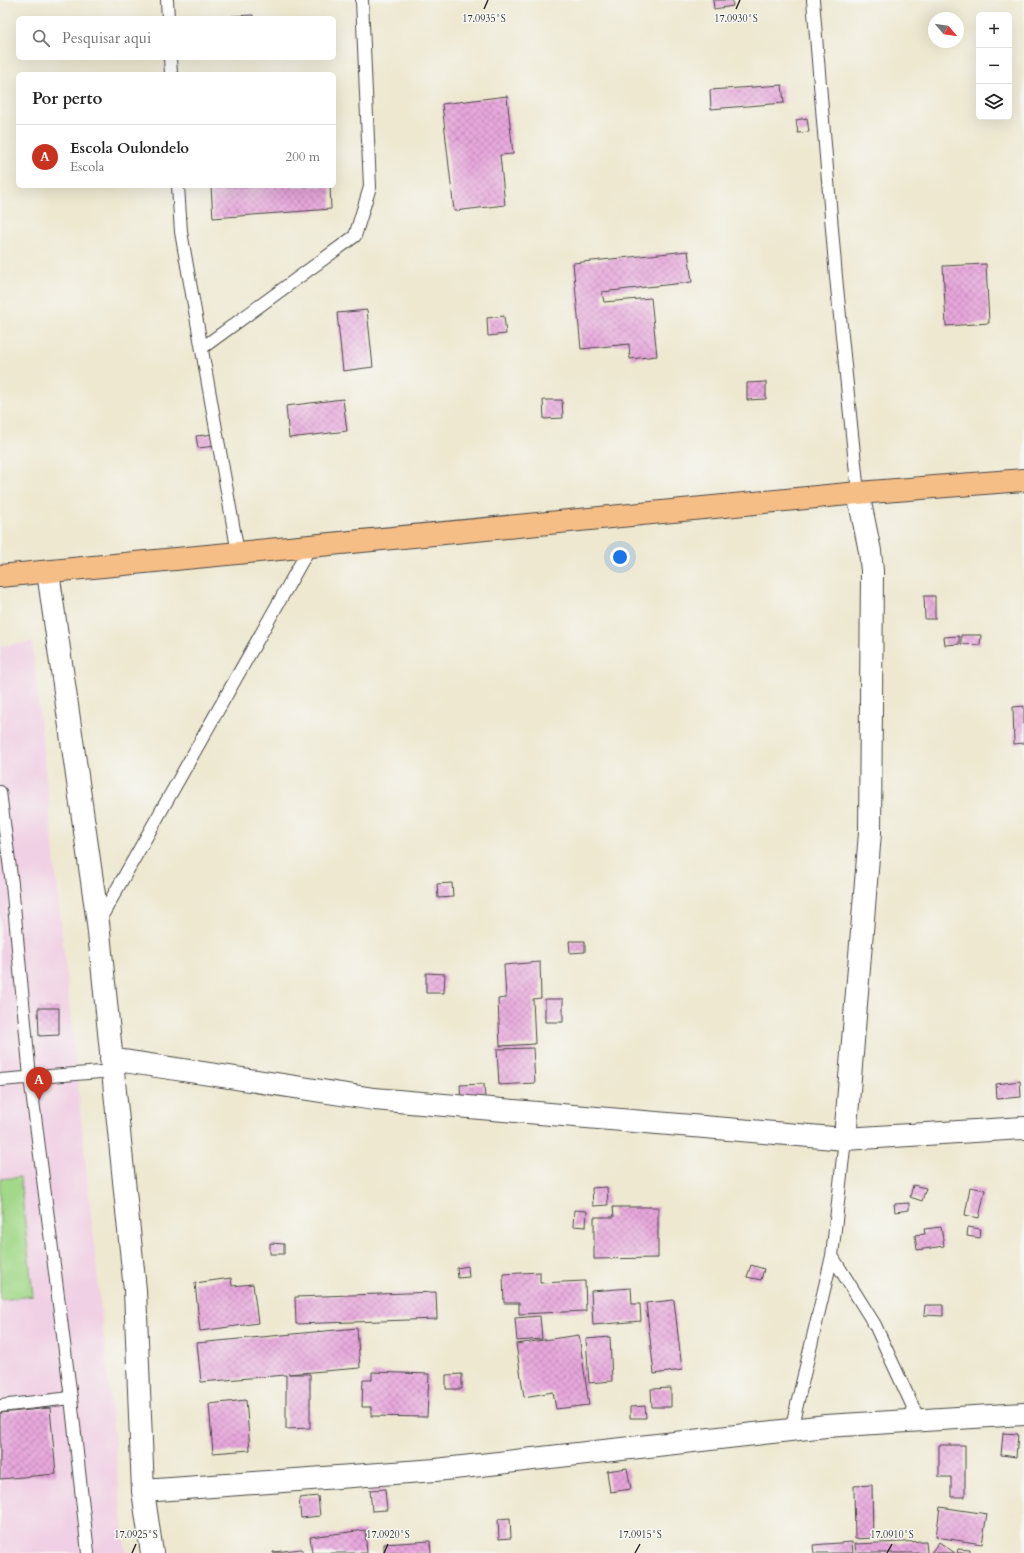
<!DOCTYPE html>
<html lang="pt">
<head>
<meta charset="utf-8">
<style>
	body { margin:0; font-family:Cardo,serif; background:#f2f2f2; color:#222 }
	.controls { position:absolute; right:12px; top:12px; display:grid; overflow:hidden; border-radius:6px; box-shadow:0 4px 16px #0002 }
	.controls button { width:36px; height:36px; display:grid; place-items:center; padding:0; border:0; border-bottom:1px solid #e0e0e0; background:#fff; color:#222; font:20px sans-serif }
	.compass { position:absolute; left:928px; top:12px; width:36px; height:36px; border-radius:50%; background:#fff; box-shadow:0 4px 16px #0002; rotate:119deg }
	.you { position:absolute; left:620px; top:557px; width:14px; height:14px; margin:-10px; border:3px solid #fff; border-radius:50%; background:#1a73e8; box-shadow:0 0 0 6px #1a73e833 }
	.badge { display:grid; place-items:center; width:26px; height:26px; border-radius:50%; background:#c8321e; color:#fff; font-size:13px; font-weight:700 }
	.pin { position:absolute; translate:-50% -33px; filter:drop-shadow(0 1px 2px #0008) }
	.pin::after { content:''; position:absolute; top:21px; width:14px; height:12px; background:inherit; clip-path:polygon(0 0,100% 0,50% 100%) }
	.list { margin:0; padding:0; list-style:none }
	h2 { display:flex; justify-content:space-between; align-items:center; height:52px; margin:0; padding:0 16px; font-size:17px }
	h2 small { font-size:13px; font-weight:400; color:#767676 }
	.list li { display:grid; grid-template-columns:26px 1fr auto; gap:12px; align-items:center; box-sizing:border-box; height:64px; padding:0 16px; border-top:1px solid #e0e0e0 }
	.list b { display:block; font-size:15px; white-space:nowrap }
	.list p { margin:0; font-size:13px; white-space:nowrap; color:#767676 }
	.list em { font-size:13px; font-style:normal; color:#767676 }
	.icon { flex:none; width:22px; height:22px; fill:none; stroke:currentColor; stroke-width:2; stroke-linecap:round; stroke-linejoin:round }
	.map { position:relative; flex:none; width:1024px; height:1553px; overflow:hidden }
	.search { position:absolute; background:#fff; box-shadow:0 4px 16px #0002; left:16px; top:16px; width:320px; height:44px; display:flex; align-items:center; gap:10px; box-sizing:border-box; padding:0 14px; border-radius:6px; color:#767676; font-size:15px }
	.panel { position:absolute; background:#fff; box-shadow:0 4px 16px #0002; left:16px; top:72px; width:320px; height:116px; border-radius:6px }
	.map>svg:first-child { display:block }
	.built { fill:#f0d0e4 }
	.pitch { fill:#a3d889; stroke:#67825a }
	.building { fill:url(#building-cross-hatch) }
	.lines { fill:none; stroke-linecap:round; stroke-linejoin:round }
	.service-casing { stroke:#484744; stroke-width:14 }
	.minor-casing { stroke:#484744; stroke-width:24 }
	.primary-casing { stroke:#484744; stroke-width:24 }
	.service { stroke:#fff; stroke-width:12 }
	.minor { stroke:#fff; stroke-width:22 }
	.primary { stroke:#f6be87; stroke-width:22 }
	.ticks { fill:none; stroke:#2b2b2b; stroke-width:1.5 }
	.ticks-label { font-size:10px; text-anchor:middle; fill:#2b2b2b; stroke:#f6f6f2; stroke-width:3; stroke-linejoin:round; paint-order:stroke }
</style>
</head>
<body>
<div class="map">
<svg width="1024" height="1553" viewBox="0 0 1024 1553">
	<defs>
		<pattern id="building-cross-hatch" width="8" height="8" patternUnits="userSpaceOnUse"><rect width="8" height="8" fill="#e8a7dc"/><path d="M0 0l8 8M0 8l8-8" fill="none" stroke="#bc88b3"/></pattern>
	</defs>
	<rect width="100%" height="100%" fill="#f6f6f2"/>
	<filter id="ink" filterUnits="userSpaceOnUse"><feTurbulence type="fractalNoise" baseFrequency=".025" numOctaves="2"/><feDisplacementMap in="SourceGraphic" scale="8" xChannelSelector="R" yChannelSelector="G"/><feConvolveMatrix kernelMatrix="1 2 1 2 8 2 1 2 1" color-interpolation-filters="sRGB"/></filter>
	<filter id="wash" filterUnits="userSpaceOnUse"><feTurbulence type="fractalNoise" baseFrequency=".012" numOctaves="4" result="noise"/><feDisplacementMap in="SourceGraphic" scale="16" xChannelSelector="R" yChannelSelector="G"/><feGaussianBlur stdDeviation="0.9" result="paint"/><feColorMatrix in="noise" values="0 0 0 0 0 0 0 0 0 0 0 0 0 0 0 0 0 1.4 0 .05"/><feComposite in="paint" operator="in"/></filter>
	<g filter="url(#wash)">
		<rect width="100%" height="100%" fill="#eee8d0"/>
		<path class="built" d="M32,642L126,1553H0V646Z"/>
		<path class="pitch" d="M20,1177L33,1296L0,1300V1179Z"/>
		<g id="blocks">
			<path class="building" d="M713,0H732L733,6L714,9Z
				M253,15V18H232V16Z
				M782,85L784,103L711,109L710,90Z
				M507,96L513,154L500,155L505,205L454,211L442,104Z
				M807,118L809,132L798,133L796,120Z
				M211,186H330L331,209L213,218Z
				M688,251L692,282L602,292L604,302L651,298L657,356L630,359L629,344L581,349L573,263Z
				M986,264L989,323L946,326L943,266Z
				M367,310L373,367L343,371L337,313Z
				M504,316L506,334L488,336L487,318Z
				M766,382V399L747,400V383Z
				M343,399L347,431L289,438L286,406Z
				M543,400H562L563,418L544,419Z
				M215,434L216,446L198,448L196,436Z
				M924,596H935V619H925Z
				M961,635H981L980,645L961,644Z
				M959,636V644L945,645L944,637Z
				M1024,706V743L1014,744L1013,707Z
				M452,883L453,897L438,898L437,884Z
				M569,941H585V952L570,953Z
				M540,962L541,998L533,999L535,1044L500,1046L498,999L506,998L504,965Z
				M426,973L445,974L444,993H426Z
				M545,999H563V1022H545Z
				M38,1008H59V1035L39,1036Z
				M533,1048L535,1083L499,1085L497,1049Z
				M1020,1081L1021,1097L997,1099L996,1084Z
				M484,1084L485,1099L461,1100L460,1085Z
				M913,1185L926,1188L922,1201L910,1197Z
				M607,1187L608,1205L593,1206L592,1188Z
				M970,1187L985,1190L979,1218L965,1215Z
				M909,1203V1210L895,1212L894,1204Z
				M613,1207H658V1258L594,1259V1217H614Z
				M574,1210L587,1211L586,1227L573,1226Z
				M941,1227L944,1246L917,1250L915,1235L925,1234L924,1229Z
				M968,1227L981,1229L980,1238L967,1236Z
				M270,1243L284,1244V1254H270Z
				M751,1265L764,1269L761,1280L747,1277Z
				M468,1266L469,1277L458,1278L457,1268Z
				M540,1272V1283L585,1281L586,1311L519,1314V1303H504L503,1274Z
				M231,1278L232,1286L253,1284L258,1323L200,1331L195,1283Z
				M631,1288L632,1304H640L641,1321L593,1325L591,1291Z
				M436,1292L437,1319L296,1324L295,1297Z
				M674,1300L682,1370L654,1374L646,1303Z
				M925,1305H943V1316L924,1315Z
				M540,1316L542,1339L517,1341L515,1318Z
				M357,1328L360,1368L288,1374H310V1428L286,1429V1375L201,1382L197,1343Z
				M579,1335L589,1405L556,1409L553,1392L524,1397L516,1344Z
				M610,1337L612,1381L589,1383L586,1339Z
				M372,1372L429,1374L427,1417L371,1416V1407H362L363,1380H372Z
				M462,1374V1389H446V1375Z
				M671,1388V1407H652L651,1389Z
				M246,1400L250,1450L213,1453L209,1404Z
				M645,1406L646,1418H630V1407Z
				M50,1408L56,1474L0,1479V1413Z
				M1003,1433L1018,1434L1016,1457L1001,1455Z
				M939,1445H965V1497H951V1477H939Z
				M627,1468L631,1489L610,1492L607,1471Z
				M872,1485L873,1538L855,1539L854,1486Z
				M385,1489L387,1510L372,1511L370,1490Z
				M318,1496L320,1516L301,1518L299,1498Z
				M940,1507L987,1514L982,1544L936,1537Z
				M510,1518L511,1538L499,1539L498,1519Z
				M365,1530L367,1553H312L310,1537Z
				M430,1541L431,1553H384V1544Z
				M926,1541L927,1553H856L855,1544Z
				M852,1542L853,1553H814L813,1545Z
				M939,1542L955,1553H931Z
				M302,1549V1553H273V1552Z
				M958,1549L970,1550V1553H957Z"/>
		</g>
	</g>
	<g filter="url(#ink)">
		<use href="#blocks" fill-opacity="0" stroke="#484744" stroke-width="1"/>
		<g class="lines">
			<defs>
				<path id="service" d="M167,0L168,18
					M813,0L836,277L858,493
					M170,58L171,74
					M178,186L181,232L238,553
					M202,348L355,236L370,187L362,0
					M0,792L12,884L30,1077L71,1398L88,1553
					M99,921L310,547
					M0,1080L113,1071
					M832,1256L875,1325L919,1420
					M0,1406L71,1398
					M791,1430L832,1256L845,1139"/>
				<path id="minor" d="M48,572L98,923L135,1290L143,1491L152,1553
					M111,1059L374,1099L845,1139L1024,1128
					M845,1139L870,833L872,571L870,551L858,493
					M143,1491L436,1470L826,1426L1024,1414"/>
				<path id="primary" d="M0,576L858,493L1024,480"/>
			</defs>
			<use href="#service" class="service-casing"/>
			<use href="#minor" class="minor-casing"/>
			<use href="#primary" class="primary-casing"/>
			<use href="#service" class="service"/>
			<use href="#minor" class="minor"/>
			<use href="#primary" class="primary"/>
		</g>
	</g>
	<path class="ticks" d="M484,9L488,0M736,9L740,0M132,1553L136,1544M384,1553L388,1544M635,1553L640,1544M887,1553L892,1544"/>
	<g class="ticks-label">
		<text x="484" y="22">17.0935°S</text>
		<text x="736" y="22">17.0930°S</text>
		<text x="136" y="1538">17.0925°S</text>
		<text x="388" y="1538">17.0920°S</text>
		<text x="640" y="1538">17.0915°S</text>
		<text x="892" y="1538">17.0910°S</text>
	</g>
</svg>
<div class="controls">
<button>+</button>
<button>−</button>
<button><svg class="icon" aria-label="layers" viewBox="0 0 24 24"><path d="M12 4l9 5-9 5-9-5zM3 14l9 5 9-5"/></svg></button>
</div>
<svg class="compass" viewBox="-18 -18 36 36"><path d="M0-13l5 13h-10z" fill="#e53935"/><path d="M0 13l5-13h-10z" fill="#767676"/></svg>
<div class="you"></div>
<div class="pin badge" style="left:39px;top:1100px">A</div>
<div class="search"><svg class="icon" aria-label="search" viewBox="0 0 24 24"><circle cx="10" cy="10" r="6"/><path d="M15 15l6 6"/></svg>Pesquisar aqui</div>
<section class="panel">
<h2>Por perto<small></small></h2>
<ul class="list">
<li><span class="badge">A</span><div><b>Escola Oulondelo</b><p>Escola</p></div><em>200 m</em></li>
</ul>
</section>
</div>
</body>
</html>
